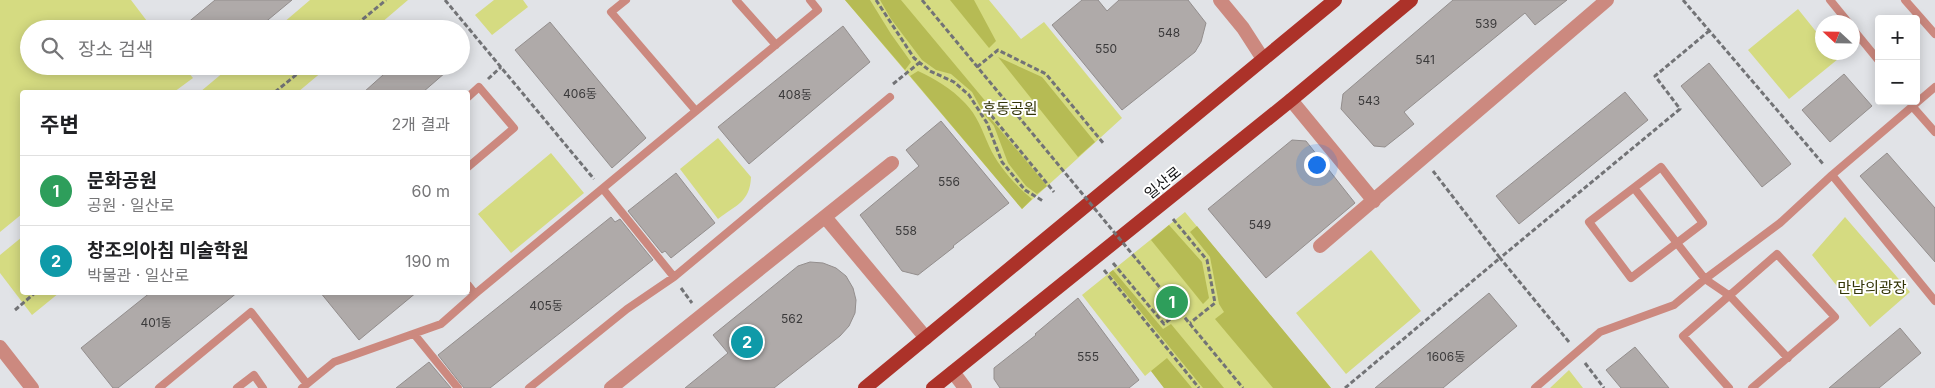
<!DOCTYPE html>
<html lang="ko">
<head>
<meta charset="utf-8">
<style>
	body { margin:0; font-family:Inter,"Noto Sans KR",sans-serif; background:#f6f6f6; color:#202124 }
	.controls { position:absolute; right:15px; top:15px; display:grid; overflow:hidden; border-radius:5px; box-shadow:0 2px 12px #0003 }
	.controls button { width:45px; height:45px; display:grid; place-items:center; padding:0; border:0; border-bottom:1px solid #e0e0e0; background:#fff; color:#202124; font:25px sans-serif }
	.compass { position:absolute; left:1815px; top:15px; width:45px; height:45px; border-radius:50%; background:#fff; box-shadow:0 2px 12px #0003; rotate:292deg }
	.you { position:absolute; left:1316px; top:164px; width:18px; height:18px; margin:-12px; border:4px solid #fff; border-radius:50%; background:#1a73e8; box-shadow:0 0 0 8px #1a73e833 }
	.badge { display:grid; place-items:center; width:32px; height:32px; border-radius:50%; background:#bb2d5c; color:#fff; font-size:16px; font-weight:700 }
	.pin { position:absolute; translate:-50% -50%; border:2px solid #fff; box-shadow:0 1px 5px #0006 }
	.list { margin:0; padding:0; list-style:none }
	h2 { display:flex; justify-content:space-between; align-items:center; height:65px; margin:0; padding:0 20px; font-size:21px }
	h2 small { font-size:16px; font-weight:400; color:#757577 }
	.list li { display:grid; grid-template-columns:32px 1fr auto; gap:15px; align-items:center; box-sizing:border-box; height:70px; padding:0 20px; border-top:1px solid #e0e0e0 }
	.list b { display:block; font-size:19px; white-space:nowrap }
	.list p { margin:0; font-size:16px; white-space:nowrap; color:#757577 }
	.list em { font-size:16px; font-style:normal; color:#757577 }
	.icon { flex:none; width:28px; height:28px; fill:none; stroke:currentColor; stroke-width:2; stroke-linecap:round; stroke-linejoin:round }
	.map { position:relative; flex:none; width:1935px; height:388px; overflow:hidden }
	.search { position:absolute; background:#fff; box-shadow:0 2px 12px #0003; left:20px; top:20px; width:450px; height:55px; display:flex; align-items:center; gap:12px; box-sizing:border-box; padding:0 18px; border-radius:28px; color:#757577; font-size:19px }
	.panel { position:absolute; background:#fff; box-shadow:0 2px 12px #0003; left:20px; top:90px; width:450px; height:205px; border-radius:5px }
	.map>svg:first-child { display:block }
	.green { fill:#d5db81 }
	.forest { fill:#b6bb54 }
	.building { fill:#afaaa9; stroke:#938e8d }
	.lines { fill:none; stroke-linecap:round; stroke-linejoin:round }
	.path { stroke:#727376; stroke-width:3; stroke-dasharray:5 2.5; stroke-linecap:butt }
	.service { stroke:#cc897f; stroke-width:8 }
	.minor { stroke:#cc897f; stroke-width:14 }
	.tertiary { stroke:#cc897f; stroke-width:14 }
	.primary { stroke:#ac3229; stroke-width:14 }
	.path-bridge { stroke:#727376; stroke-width:3; stroke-dasharray:5 2.5; stroke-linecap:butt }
	.labels { text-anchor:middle; stroke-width:4; stroke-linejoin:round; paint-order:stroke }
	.number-label { font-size:12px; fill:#3b3a3b }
	.park-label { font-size:15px; fill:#333507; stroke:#fff }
	.street-label { font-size:15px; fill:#141416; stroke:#fff }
</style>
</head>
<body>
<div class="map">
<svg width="1935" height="388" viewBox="0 0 1935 388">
	<rect width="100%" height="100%" fill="#e1e3e7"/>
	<path class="green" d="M0,0H131L153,29H29V66H183L193,78L174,92H22V214L0,232Z
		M310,0H408L374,29H276Z
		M494,0H523L528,7L492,35L475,15Z
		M845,0H989L1021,39L1044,22L1122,118L1022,209Z
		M1798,9L1822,39V52L1833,53L1838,59L1789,99L1748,50Z
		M231,66H329L298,92H200Z
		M718,138L751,177C750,202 736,205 718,219L680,169Z
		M551,153L584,193L511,253L478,214Z
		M1185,212L1331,388H1164L1151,371L1145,376L1082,295Z
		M1845,217L1910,292L1870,327L1812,255Z
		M22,237V292L59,293L32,315L0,273V255Z
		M1371,250L1421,311L1346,374L1296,313Z
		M1569,370L1583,388H1550Z"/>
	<path class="forest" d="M845,0H870L891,34L911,62L905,70Z
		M880,0H901L992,109L987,114L1047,186L1037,194L1026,186L1008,163L994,126L984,114L972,92L951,74L936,70L922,60L891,19Z
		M950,0H974L996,41L989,48Z
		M998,57L1042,77L1095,142L1078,157Z
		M918,71C935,79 951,88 965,103C977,115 982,130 989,146C998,166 1015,185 1032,199L1022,209L910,76Z
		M1169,225L1202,262L1209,298L1203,304L1151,240Z
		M1197,226L1331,388H1273L1215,319L1224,312L1219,304L1210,257L1190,232Z
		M1113,270L1163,329L1171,324L1224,388H1203L1109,273Z
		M1167,358L1192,388H1164L1151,371Z"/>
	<path class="building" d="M215,0H292L257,29H180Z
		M1082,0H1098L1107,11L1119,0H1188L1206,23L1201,42L1195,52L1122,110L1052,25Z
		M1453,0H1567L1535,25L1525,13L1404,112L1414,124L1385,147L1374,146L1341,109L1343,94Z
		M550,22L646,138L612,168L515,50Z
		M843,26L870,62L749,164L718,127Z
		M1709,63L1791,164L1762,187L1681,86Z
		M393,66H453L423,92H364Z
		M1844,74L1872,106L1830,142L1802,110Z
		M1625,92L1648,120L1519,224L1496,196Z
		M941,121L1009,203L953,246L954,247L918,275L902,271L860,215L919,166L906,150Z
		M1292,140L1306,141L1355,203L1266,278L1208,209Z
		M1887,153L1935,208V262L1860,176Z
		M676,173L715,223L671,258L665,251L662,253L628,211Z
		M611,217L615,222L620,219L653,260L490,388H464L438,355Z
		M810,262L823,263L836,268L846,276L853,288L856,300L855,313L849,326L840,336L774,388H685L728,353L713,335L798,266Z
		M151,292H238L118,388H113L81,348Z
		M320,292H417L359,340Z
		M1489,293L1517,326L1443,388H1375Z
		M1078,298L1139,380L1129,388H1000L994,379V368L1036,335L1035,334Z
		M1900,328L1921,353L1879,388H1829Z
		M1635,347L1650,365L1669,388H1621L1606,370Z
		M429,362L451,388H396Z"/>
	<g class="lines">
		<path class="path" d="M445,0L594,179
			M876,0L914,58L930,71L954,82L969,95L987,123L1002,162L1025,190L1043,201
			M1683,0L1824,165
			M351,29L386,0
			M977,67L998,50L1046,74L1104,144
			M488,79L501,67
			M893,84L919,63
			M275,92L307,66
			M1006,101L990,114L1054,192
			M1173,219L1207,260L1215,303L1190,323
			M1113,263L1164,324L1180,311
			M1104,270L1199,388
			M681,288L692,303
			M15,310L36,292
			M1569,342L1500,258L1680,109L1655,76L1709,31
			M1585,363L1604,388
			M1345,388L1500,258L1433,171"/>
		<path class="service" d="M626,0L611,12L696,111
			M736,0L776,45
			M1830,0L1848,22
			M1905,0L1935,34
			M1852,28L1879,61
			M468,97L479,87L514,128L468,167
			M1912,106L1935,132
			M1661,167L1703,223L1631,278L1589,222Z
			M1832,175L1935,301
			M1634,188L1705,279L1730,296L1788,358
			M603,189L674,277
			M468,285L475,294
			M414,334L458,388
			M159,388L251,312L307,384
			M237,388L254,375L263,388
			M302,388L334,362L441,324L475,294L818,10L810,0
			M529,388L627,309L674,277L890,97
			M1535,388L1600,332L1674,305L1705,279L1780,223L1832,175L1935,87
			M1729,388L1683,336L1777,254L1835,317L1752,388"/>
		<path class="minor" d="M1220,0L1243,28L1263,59
			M1291,100L1374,201
			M825,217L926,338
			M1320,246L1607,0
			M953,372L965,388
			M611,388L892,163"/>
		<path class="tertiary" d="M0,347L32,388"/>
		<path class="primary" d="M865,388L1335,0
			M933,388L1291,100L1411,0"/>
		<path class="path-bridge" d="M922,0L1243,388"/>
	</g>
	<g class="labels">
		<g class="number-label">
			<text x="1486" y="28">539</text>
			<text x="1169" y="37">548</text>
			<text x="1106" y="53">550</text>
			<text x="1425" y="64">541</text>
			<text x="580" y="98">406동</text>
			<text x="795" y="99">408동</text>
			<text x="1369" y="105">543</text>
			<text x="949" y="186">556</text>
			<text x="1260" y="229">549</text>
			<text x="906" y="235">558</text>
			<text x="546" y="310">405동</text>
			<text x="792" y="323">562</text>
			<text x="156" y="327">401동</text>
			<text x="1088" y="361">555</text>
			<text x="1446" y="361">1606동</text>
		</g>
		<g class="park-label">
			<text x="1010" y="114">후동공원</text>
			<text x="1872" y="293">만남의광장</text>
		</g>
		<g class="street-label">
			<text transform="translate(1163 183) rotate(-39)" y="5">일산로</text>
		</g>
	</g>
</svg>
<div class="controls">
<button>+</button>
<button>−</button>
</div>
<svg class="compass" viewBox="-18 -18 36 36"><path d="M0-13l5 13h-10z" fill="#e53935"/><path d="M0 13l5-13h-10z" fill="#757577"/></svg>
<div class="you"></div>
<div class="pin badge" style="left:1172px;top:302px;background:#2e9e5b">1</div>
<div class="pin badge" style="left:747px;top:342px;background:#0f9aa8">2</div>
<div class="search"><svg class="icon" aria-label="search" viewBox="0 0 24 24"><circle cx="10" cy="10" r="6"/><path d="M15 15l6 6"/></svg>장소 검색</div>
<section class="panel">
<h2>주변<small>2개 결과</small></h2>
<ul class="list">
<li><span class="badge" style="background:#2e9e5b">1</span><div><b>문화공원</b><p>공원 · 일산로</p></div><em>60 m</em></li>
<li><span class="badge" style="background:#0f9aa8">2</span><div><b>창조의아침 미술학원</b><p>박물관 · 일산로</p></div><em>190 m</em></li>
</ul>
</section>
</div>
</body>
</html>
